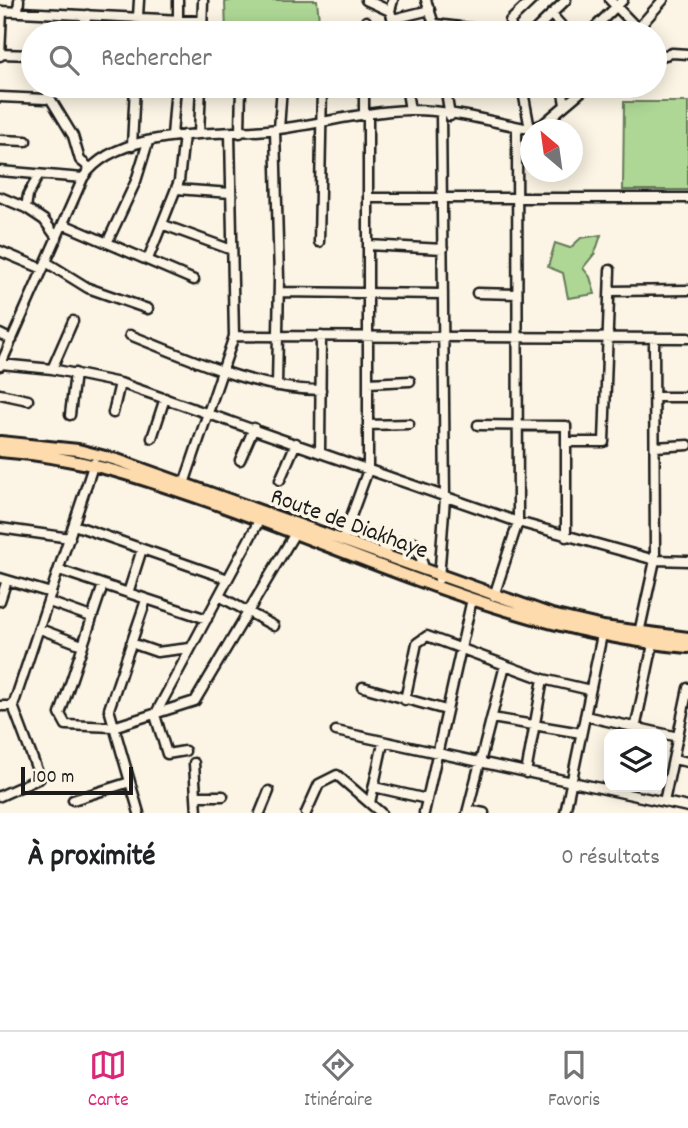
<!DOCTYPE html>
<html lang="fr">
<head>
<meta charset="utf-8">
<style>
	body { margin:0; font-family:Dekko,sans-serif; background:#f2f2f2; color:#202124 }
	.controls { position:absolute; right:21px; bottom:21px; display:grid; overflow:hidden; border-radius:14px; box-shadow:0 4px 18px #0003 }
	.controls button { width:63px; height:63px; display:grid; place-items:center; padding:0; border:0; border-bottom:2px solid #e0e0e0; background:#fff; color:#202124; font:35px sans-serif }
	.compass { position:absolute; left:520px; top:119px; width:63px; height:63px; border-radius:50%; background:#fff; box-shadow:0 4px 18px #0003; rotate:331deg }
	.scale { position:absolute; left:21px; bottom:18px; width:112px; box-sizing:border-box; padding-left:7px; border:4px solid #1c1c1c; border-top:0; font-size:19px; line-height:24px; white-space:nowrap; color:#1c1c1c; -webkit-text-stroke:5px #fcf5e5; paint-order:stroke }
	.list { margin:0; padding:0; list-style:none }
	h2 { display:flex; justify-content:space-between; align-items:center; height:91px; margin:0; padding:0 28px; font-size:30px }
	h2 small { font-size:23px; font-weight:400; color:#757577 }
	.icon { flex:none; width:38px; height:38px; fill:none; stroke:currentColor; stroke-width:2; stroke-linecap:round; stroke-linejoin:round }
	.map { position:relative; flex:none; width:688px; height:813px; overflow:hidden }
	.search { position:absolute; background:#fff; box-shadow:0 4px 18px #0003; left:21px; right:21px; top:21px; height:77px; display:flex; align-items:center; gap:18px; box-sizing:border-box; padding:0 24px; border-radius:38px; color:#757577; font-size:26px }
	.sheet { height:217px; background:#fff }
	nav { display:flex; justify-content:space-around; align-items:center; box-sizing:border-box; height:98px; border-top:2px solid #e0e0e0; background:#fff; font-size:19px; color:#757577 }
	nav a { display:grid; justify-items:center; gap:4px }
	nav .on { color:#db2777 }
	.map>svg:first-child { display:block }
	.green { fill:#aed795; stroke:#657a58; stroke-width:2 }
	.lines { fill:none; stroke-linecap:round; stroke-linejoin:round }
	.minor-casing { stroke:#1c1c1c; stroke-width:13 }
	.major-casing { stroke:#1c1c1c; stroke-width:16 }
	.minor { stroke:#fcf5e5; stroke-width:8 }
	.major { stroke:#fedbac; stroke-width:10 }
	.labels { text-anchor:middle; stroke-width:7; stroke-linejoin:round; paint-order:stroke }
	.street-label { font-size:24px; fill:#1c1c1c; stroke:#fcf5e5 }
</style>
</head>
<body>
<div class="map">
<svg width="688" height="813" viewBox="0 0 688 813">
	<rect width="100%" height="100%" fill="#fcf5e5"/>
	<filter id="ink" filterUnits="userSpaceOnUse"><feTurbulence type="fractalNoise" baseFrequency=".0143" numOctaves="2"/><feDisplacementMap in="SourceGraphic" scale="14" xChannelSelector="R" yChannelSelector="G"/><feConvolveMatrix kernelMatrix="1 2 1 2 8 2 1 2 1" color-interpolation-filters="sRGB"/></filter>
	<g filter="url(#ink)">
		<path class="green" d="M233,0H317L319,20L308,33H226L225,2Z
			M624,102H688V190H623Z
			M601,235L595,253L583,268L590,277L595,294L568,298L563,273L548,267L555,243L570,248L581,238Z"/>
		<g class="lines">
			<defs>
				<path id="minor" d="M366,0L390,11
					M393,0L390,11L397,33
					M426,0L437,33
					M610,0L637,28
					M0,11L202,21
					M18,12L19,0
					M551,14L568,33
					M393,19L430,10
					M435,24L512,33
					M78,33L88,15
					M137,33L139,0
					M178,33V0
					M202,33L203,0
					M325,33V26
					M366,33V21
					M512,33L510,21L532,0
					M532,33L566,0
					M589,33L623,0
					M634,33L663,0
					M0,54L33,55
					M0,56L2,11
					M655,58L672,53L688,54
					M406,86L410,110
					M445,86L450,116
					M522,86L530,129
					M562,86L565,105
					M0,97L46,99L57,86
					M50,98L73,136L80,160L90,168
					M364,116V86
					M279,129L282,86
					M275,130L279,279L277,386
					M240,133L241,86
					M199,134L201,86
					M172,136L176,86
					M0,140L26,141
					M132,146L135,86
					M0,171L83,178
					M176,189L231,193
					M0,197L26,208L44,220L57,238
					M368,198H688
					M26,208L28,195L38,176
					M63,224L194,280
					M164,225L232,250
					M319,242L322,86
					M107,243L136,181L148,142
					M368,245L443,249
					M0,251L43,269
					M148,259L179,181L184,135
					M46,262L88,288L148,309
					M610,291L688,290
					M279,292L443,294
					M477,293L517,294
					M0,334L12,340
					M130,335C190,359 256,390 321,390
					M234,336L688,338
					M1,364L52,369L120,383L518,522L655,560L688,561
					M0,366L83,178C117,126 222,136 278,129C321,124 365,111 409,110C448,109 491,122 530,129L543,124L588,86
					M52,369L73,321
					M368,383L410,381
					M0,394L28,400
					M654,397H688
					M113,413L120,383
					M70,415L75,373
					M368,425L409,424
					M478,425L566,426V537
					M152,438L165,398
					M567,442H604L610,270
					M655,447L688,445
					M320,452L321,336
					M240,460L254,428
					M280,480L296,443
					M184,484L234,336L230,133
					M74,525L228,579
					M0,528L70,538
					M342,541L368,470V115
					M377,554L397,542L416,543L425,571
					M59,570L207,619
					M0,578L51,593
					M439,579L445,498L441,113
					M103,585L60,714L66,725L113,727L195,701L295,533
					M128,593L142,549
					M219,596L274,626
					M494,596L518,522L517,127
					M0,601L7,580
					M49,602L91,617
					M40,629L82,645
					M639,633L655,560L654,338
					M131,643L157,652L190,648
					M363,687L446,710
					M405,700L417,643L427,636L543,679L590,690
					M0,706H13
					M585,716L678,737
					M492,718L581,733
					M336,731L688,807
					M634,734L653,644
					M185,751L167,754L155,715L260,519
					M673,759L688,762
					M194,763L197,813
					M526,773L543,679
					M374,787L427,799
					M0,796L40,778L13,706L94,463
					M196,796H223
					M73,800L130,782
					M664,802L688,688
					M370,803L383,743
					M468,810L484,813
					M139,813L109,709L146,600
					M260,813L269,791
					M306,813L319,784L337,775L381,813
					M424,813L472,599
					M467,813L505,665
					M565,813L603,630"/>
				<path id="major" d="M0,442L78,450L117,460L552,615L603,627L688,638
					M0,451C81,457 136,476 211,502C368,557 520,633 688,647"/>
			</defs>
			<use href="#minor" class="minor-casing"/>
			<use href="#major" class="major-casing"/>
			<use href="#minor" class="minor"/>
			<use href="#major" class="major"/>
		</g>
	</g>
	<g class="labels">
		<g class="street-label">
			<text transform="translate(350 522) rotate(20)" y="8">Route de Diakhaye</text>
		</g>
	</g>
</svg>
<div class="controls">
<button><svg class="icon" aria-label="layers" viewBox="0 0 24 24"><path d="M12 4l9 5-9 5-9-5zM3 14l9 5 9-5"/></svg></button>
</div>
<svg class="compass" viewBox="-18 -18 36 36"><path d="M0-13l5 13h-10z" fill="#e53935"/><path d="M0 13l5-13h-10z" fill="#757577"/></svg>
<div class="scale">100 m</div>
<div class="search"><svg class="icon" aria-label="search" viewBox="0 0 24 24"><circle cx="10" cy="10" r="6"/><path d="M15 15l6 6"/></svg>Rechercher</div>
</div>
<section class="sheet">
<h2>À proximité<small>0 résultats</small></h2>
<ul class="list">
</ul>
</section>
<nav>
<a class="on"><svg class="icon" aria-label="map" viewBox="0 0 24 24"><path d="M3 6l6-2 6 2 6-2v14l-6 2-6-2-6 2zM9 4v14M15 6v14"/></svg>Carte</a>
<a><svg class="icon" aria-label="directions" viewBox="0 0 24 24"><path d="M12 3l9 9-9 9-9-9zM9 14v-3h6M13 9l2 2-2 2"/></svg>Itinéraire</a>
<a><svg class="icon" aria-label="saved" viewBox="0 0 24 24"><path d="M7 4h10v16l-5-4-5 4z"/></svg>Favoris</a>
</nav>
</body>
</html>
